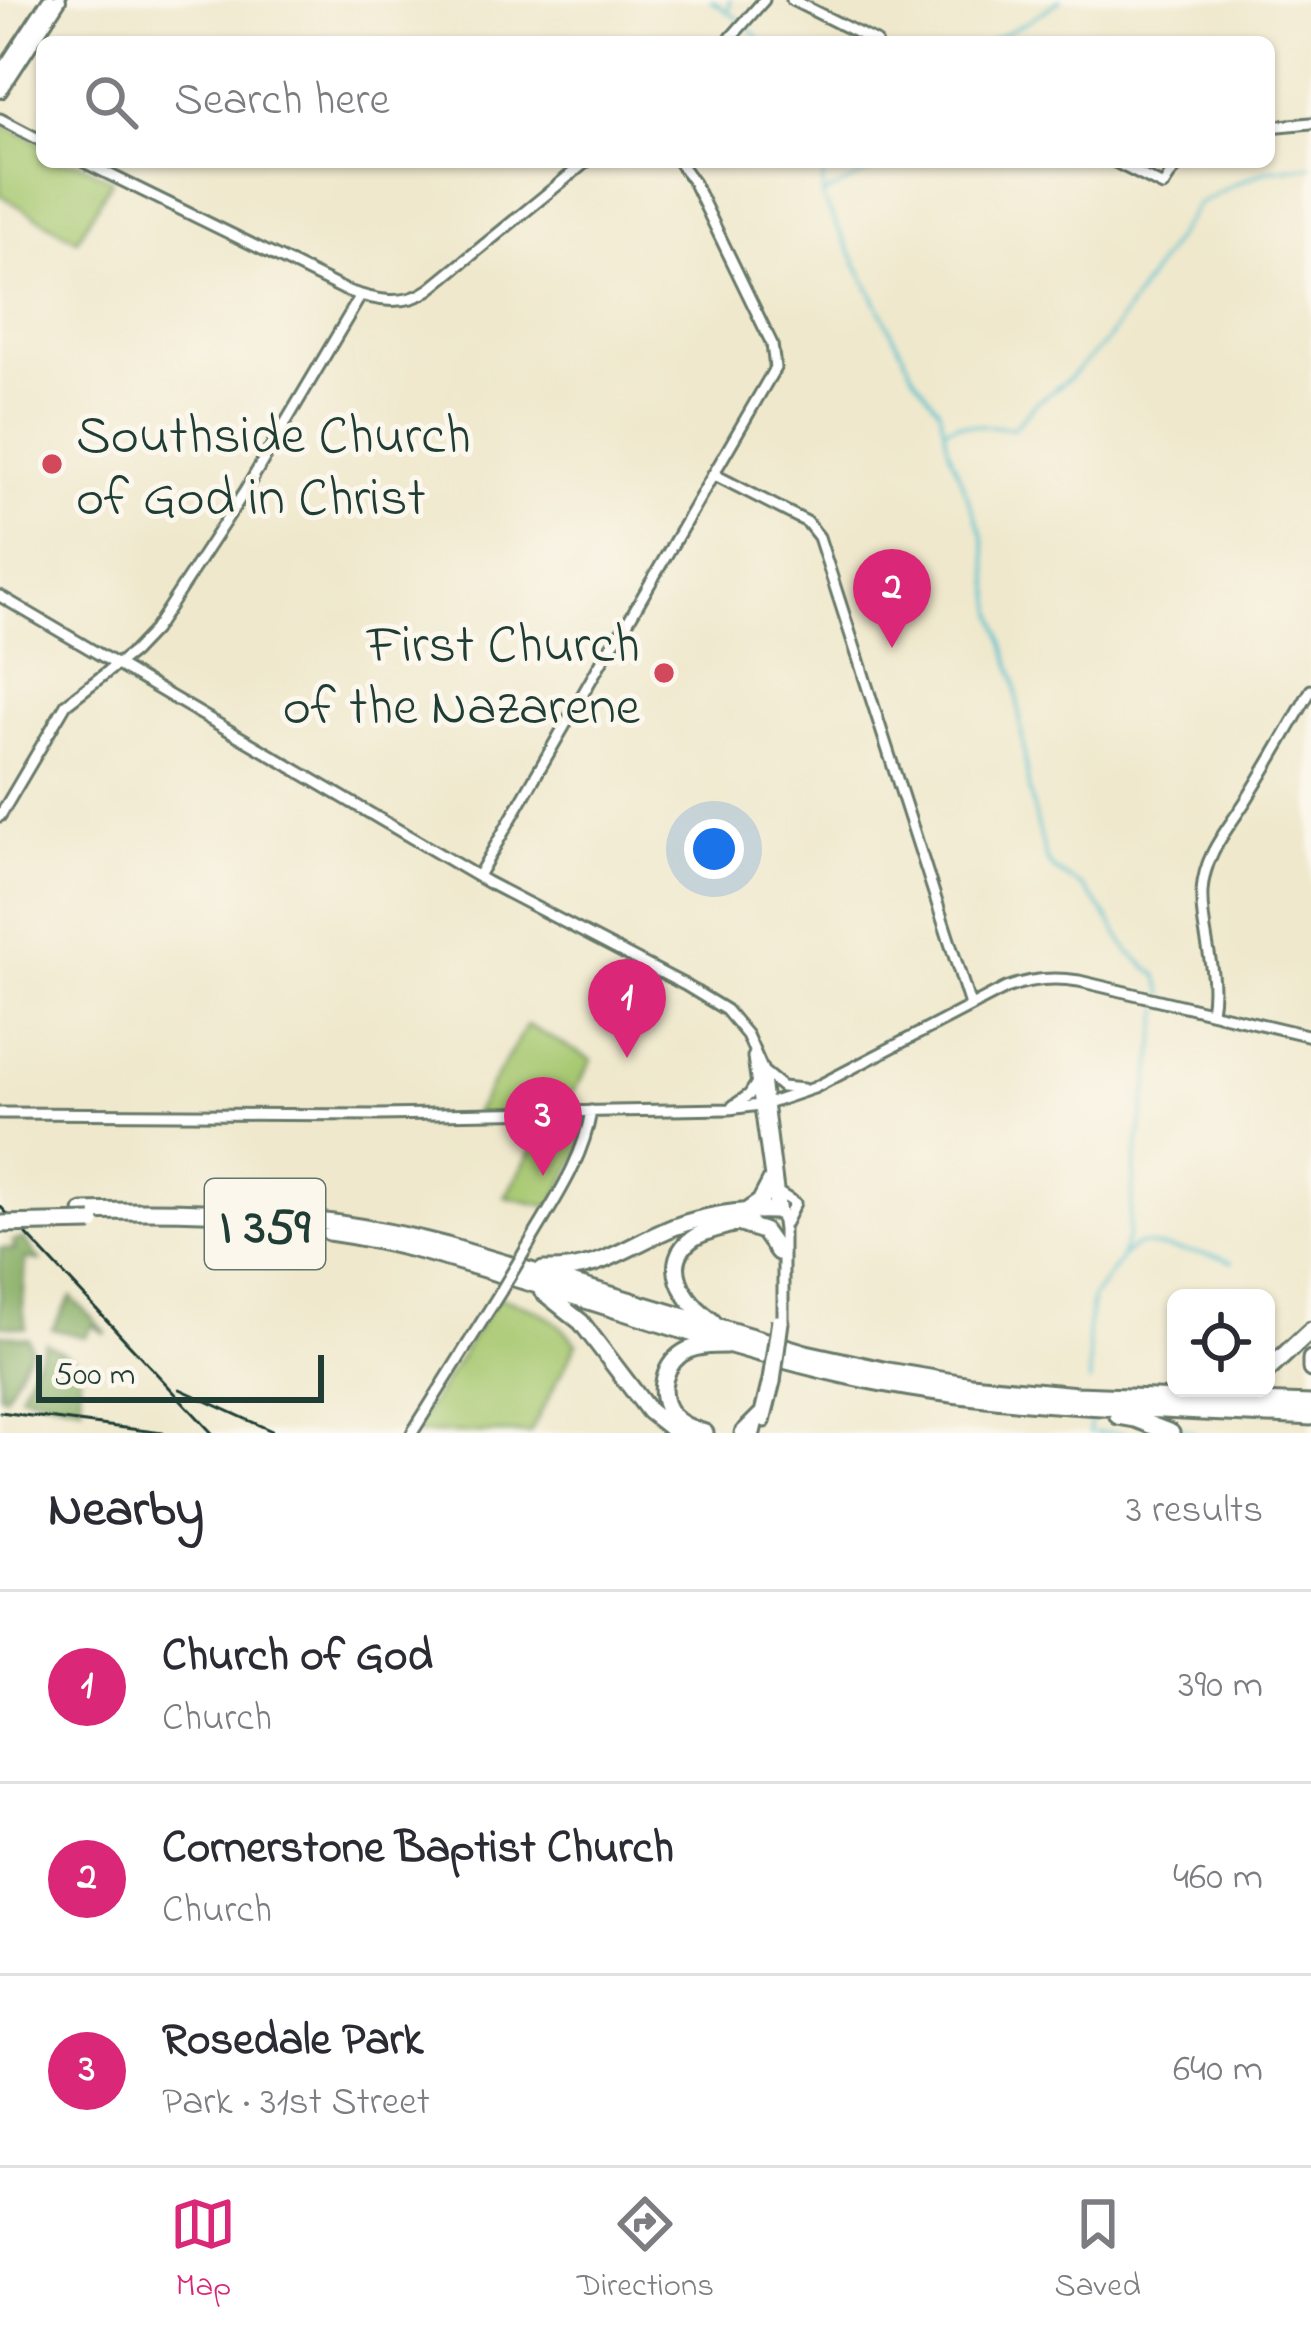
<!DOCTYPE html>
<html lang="en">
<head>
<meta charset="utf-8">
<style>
	body { margin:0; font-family:"Indie Flower",sans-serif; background:#f7f7f7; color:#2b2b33 }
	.controls { position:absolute; right:36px; bottom:36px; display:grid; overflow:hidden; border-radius:18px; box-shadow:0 3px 9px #0004 }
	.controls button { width:108px; height:108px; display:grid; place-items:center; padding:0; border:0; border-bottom:3px solid #e1e1e2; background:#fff; color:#2b2b33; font:60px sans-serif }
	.scale { position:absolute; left:36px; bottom:30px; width:288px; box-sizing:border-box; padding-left:12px; border:6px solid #1f3d34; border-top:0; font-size:33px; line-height:42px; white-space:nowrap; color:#1f3d34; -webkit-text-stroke:9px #fbf7ec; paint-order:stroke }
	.you { position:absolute; left:714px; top:849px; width:42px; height:42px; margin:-30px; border:9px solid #fff; border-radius:50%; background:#1a73e8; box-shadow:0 0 0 18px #1a73e833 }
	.badge { display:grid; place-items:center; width:78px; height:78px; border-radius:50%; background:#db2777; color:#fff; font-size:39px; font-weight:700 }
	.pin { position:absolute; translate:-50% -99px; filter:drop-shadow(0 3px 6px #0008) }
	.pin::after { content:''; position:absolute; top:63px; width:42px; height:36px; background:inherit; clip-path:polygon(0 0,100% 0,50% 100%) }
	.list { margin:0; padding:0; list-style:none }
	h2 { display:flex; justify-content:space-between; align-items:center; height:156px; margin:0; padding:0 48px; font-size:51px }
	h2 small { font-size:39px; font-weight:400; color:#7c7c81 }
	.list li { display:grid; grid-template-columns:78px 1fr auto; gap:36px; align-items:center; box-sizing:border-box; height:192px; padding:0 48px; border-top:3px solid #e1e1e2 }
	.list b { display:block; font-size:45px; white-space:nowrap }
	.list p { margin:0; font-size:39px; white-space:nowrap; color:#7c7c81 }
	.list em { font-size:39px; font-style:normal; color:#7c7c81 }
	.icon { flex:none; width:66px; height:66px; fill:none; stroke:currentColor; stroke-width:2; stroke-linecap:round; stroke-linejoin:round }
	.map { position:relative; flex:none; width:1311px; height:1433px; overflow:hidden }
	.search { position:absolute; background:#fff; box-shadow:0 3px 9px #0004; left:36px; right:36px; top:36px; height:132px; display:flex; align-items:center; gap:30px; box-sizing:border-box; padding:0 42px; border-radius:18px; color:#7c7c81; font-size:45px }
	.sheet { height:732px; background:#fff }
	nav { display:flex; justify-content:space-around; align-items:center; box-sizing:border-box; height:168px; border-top:3px solid #e1e1e2; background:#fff; font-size:33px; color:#7c7c81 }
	nav a { display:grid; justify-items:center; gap:6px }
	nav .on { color:#db2777 }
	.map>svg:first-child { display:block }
	.green { fill:#a8c972; stroke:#648353; stroke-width:3 }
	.forest { fill:#86ad64; stroke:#52754c; stroke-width:3 }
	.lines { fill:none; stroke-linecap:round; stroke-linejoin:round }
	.stream { stroke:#54bfcf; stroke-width:3 }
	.secondary-casing { stroke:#687969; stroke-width:15 }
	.primary-casing { stroke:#687969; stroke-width:18 }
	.highway-casing { stroke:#687969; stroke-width:21 }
	.secondary { stroke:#fff; stroke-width:9 }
	.primary { stroke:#fff; stroke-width:12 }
	.highway { stroke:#fff; stroke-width:15 }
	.rail { stroke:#1f3d34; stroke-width:3 }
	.secondary-bridge-casing { stroke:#687969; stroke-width:15; stroke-linecap:butt }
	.highway-bridge-casing { stroke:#687969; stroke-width:21; stroke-linecap:butt }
	.secondary-bridge { stroke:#fff; stroke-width:9 }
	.highway-bridge { stroke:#fff; stroke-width:15 }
	.poi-dot { fill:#d1495b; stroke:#fbf7ec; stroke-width:4.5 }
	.labels { text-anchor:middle; stroke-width:10; stroke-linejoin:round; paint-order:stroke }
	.shield { fill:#fbf7ec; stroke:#61756b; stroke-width:3 }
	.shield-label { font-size:51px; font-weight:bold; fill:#1f3d34 }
	.poi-label { font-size:54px; fill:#1f3d34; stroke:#fbf7ec; text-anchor:start }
</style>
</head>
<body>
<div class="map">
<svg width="1311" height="1433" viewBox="0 0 1311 1433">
	<rect width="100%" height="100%" fill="#fbf7ec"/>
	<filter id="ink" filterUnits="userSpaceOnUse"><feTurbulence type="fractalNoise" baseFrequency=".00833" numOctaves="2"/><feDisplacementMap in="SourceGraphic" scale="24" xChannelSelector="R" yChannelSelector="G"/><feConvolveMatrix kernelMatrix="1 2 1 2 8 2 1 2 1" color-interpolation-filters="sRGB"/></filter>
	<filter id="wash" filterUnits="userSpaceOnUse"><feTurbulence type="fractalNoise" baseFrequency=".004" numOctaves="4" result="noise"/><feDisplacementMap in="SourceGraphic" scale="48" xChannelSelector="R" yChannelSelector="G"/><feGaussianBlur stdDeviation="2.7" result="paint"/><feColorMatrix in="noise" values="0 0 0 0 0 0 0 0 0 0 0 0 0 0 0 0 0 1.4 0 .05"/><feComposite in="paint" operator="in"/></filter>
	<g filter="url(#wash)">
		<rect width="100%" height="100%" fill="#efe8cc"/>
		<path class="green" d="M0,123L42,144V162H77L112,180L77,240L0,195Z
			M527,1025L592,1060L563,1110L591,1111L587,1138L551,1207L505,1197L554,1113L474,1114Z
			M498,1297C537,1309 549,1312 577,1343L530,1433H412Z"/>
		<path class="forest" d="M24,1238L40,1261L26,1259L23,1307L26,1328L0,1325V1248L15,1250L12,1242Z
			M71,1297L106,1332L105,1334L93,1325L85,1337L52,1329Z
			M0,1334L28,1338L31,1348L5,1396L0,1395Z
			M45,1342L79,1362L81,1406L20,1394Z"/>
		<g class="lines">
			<path class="stream" d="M711,0L740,20
				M729,10L730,0
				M751,30L763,42
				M988,42L1029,21L1060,0
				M823,162V199L915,377L939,409L949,450L983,536L995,614L1015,680L1029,790L1046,859L1053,869L1083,887L1104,912L1129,952L1157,975L1164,994
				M826,193L877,168L882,162
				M944,428L958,424L1013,428L1036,403L1066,381L1106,342L1197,205L1235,184L1268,170L1311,166
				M1121,1257L1135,1246L1143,1244L1221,1257L1232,1262
				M1090,1382L1088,1326L1093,1297L1119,1262L1128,1236L1135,1166L1161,1008
				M1157,1420L1195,1433
				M1090,1433V1422
				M1095,1433H1126"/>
		</g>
	</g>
	<g filter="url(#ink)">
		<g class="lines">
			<defs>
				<path id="secondary" d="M792,0L876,42
					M727,42L764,0
					M0,119L42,141
					M1269,127L1311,123
					M84,162L345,290C374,300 404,308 430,289L586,162
					M1115,162L1163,186L1172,172L1183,162
					M713,474L807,522L819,537L970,1005
					M0,596L487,882L685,985L726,1010L747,1035L763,1071L783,1230V1322
					M0,816L66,704L133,652L154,630L245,491L361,295
					M478,876L607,652L626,625L775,368L772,344L694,183L679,162
					M1211,1011C1219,971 1200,933 1202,892C1204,852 1231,826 1250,794C1271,760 1291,725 1311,690
					M753,1057L775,1213
					M765,1073L782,1087L803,1089
					M733,1106L749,1095L758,1081
					M0,1113L379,1115L729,1109L767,1104L814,1088L1006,988C1030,979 1054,977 1079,981L1311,1036
					M779,1193L795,1203L784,1225
					M529,1244C554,1201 583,1161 591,1111
					M765,1422L775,1382
					M412,1433L501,1291
					M755,1433L768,1380"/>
				<path id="primary" d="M0,75L49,0
					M0,91L59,0"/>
				<path id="highway" d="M747,1211L760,1202L771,1181
					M83,1212C207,1208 327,1214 447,1246L806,1353L888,1371L971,1385L1077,1395L1311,1404
					M741,1224L763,1231L778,1252
					M329,1232C386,1240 442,1256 497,1273C614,1307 729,1349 848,1376C1000,1410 1156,1408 1311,1417
					M543,1270C600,1272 624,1247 674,1227C703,1216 743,1209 775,1211
					M542,1291L581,1322L649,1411L677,1433
					M712,1321C685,1303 657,1261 695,1237C711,1228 732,1225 749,1220
					M1311,1359V1369
					M1266,1372L1311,1330
					M1118,1416L1135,1419L1171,1433
					M705,1433C693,1429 680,1425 672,1415C655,1394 664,1361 688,1350C700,1345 714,1345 726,1345
					M743,1433L760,1416"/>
			</defs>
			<use href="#secondary" class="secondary-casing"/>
			<use href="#primary" class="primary-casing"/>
			<use href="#highway" class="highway-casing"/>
			<use href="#secondary" class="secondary"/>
			<use href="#primary" class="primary"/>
			<use href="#highway" class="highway"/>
			<path class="rail" d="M0,1206L212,1433
				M180,1389L272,1431
				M0,1412L163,1433"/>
			<defs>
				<path id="secondary-bridge" d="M501,1291L529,1244
					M768,1380L777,1320
					M775,1382L783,1322"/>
				<path id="highway-bridge" d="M0,1224L92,1222"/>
			</defs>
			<use href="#secondary-bridge" class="secondary-bridge-casing"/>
			<use href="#highway-bridge" class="highway-bridge-casing"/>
			<use href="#secondary-bridge" class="secondary-bridge"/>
			<use href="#highway-bridge" class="highway-bridge"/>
		</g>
	</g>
	<g class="poi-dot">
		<circle cx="52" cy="464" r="12"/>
		<circle cx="664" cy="673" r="12"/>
	</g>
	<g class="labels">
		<rect class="shield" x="205" y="1179" width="120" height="90" rx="9"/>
		<g class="shield-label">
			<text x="265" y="1242">I 359</text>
		</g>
		<g class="poi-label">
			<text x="76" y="452">Southside Church<tspan x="76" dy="62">of God in Christ</tspan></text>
			<text x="640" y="661" text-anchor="end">First Church<tspan x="640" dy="62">of the Nazarene</tspan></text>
		</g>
	</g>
</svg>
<div class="controls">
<button><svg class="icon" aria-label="locate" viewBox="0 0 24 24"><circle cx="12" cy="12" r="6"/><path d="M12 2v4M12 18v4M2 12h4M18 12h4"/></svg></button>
</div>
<div class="scale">500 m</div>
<div class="you"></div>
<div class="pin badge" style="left:627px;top:1058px">1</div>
<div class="pin badge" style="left:892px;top:648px">2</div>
<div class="pin badge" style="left:543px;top:1176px">3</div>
<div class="search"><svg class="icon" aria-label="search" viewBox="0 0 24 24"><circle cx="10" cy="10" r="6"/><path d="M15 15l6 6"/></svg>Search here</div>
</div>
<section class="sheet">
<h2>Nearby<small>3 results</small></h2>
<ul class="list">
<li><span class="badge">1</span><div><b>Church of God</b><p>Church</p></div><em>390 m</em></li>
<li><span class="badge">2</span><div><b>Cornerstone Baptist Church</b><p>Church</p></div><em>460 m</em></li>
<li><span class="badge">3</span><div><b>Rosedale Park</b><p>Park · 31st Street</p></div><em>640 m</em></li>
</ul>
</section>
<nav>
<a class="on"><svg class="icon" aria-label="map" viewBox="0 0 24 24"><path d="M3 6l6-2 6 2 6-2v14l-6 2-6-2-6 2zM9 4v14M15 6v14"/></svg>Map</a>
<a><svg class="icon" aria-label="directions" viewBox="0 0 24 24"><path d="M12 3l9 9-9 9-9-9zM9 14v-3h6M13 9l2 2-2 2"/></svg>Directions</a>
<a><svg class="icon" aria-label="saved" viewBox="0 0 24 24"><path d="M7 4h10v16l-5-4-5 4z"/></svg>Saved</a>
</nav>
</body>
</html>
